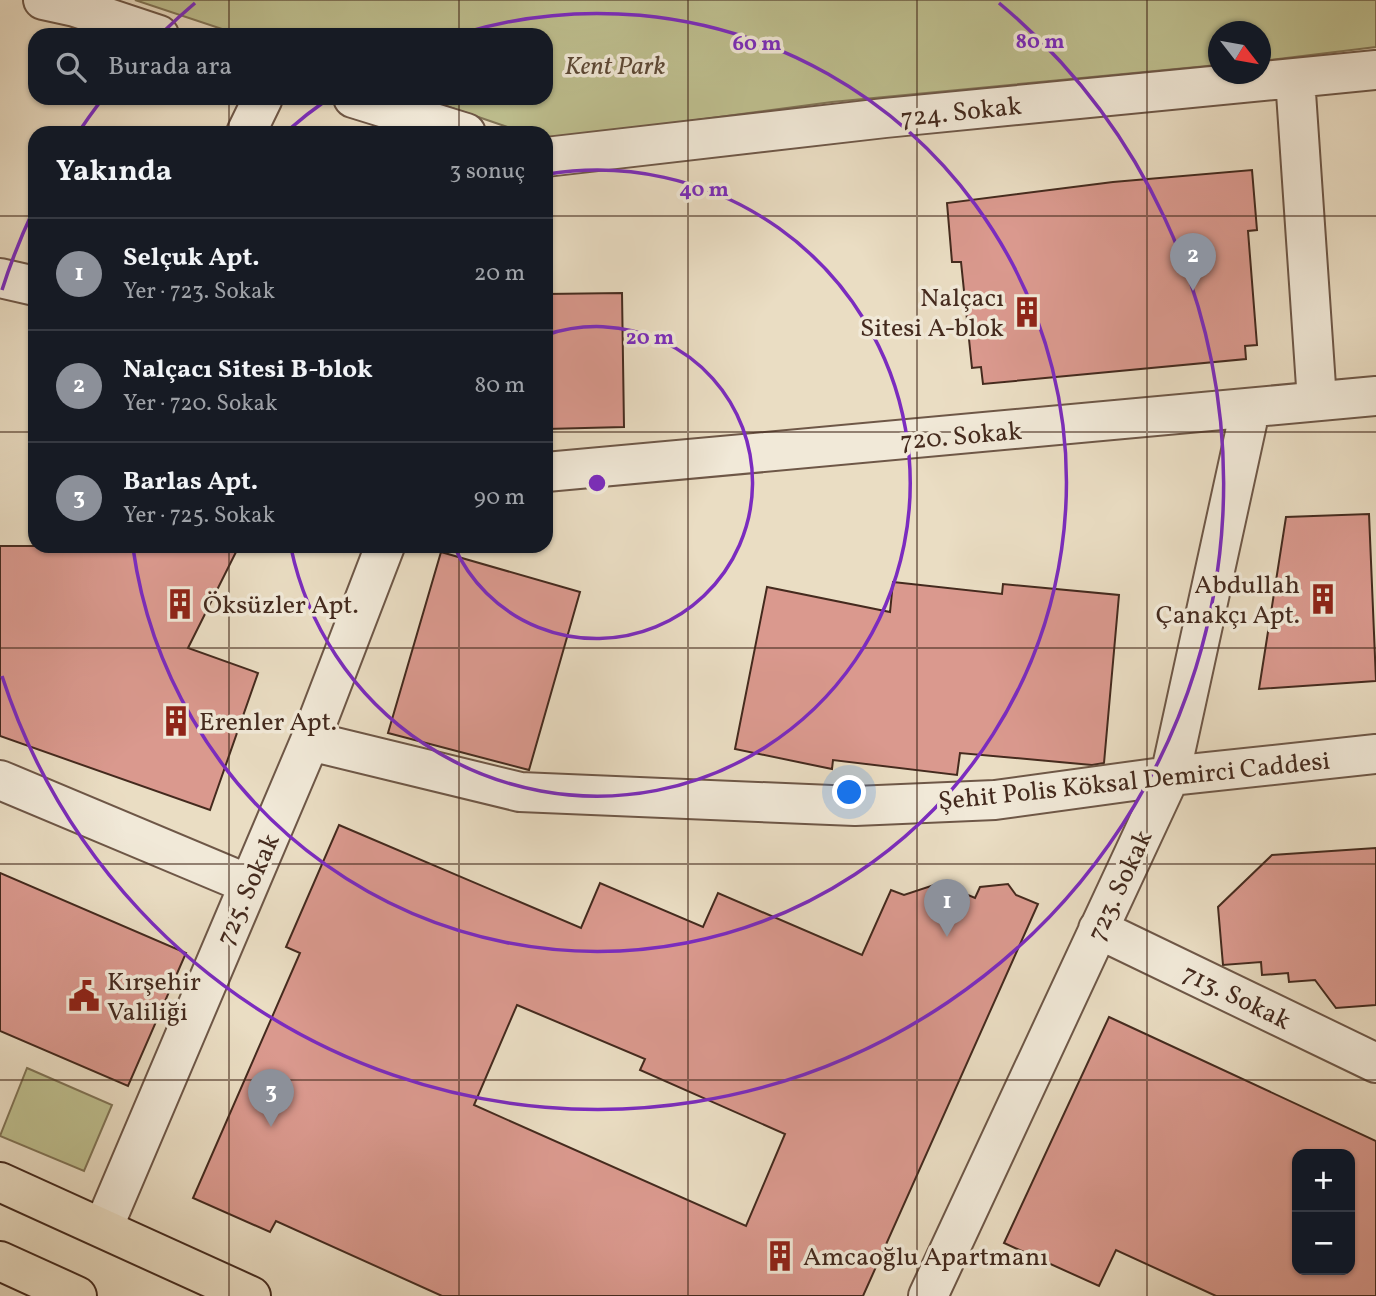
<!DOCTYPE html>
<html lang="tr">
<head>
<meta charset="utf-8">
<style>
	body { margin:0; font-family:Vollkorn,serif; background:#20242c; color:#f1f3f6 }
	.controls { position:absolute; right:21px; bottom:21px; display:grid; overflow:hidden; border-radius:14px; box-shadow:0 2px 5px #0004 }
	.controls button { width:63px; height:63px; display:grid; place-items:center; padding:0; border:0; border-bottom:2px solid #363941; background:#171b24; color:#f1f3f6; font:35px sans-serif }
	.compass { position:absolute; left:1208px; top:21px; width:63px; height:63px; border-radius:50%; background:#171b24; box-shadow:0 2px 5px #0004; rotate:121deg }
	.you { position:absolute; left:850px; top:793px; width:24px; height:24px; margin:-18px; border:5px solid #fff; border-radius:50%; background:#1a73e8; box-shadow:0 0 0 10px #1a73e833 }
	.badge { display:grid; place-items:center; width:46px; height:46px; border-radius:50%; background:#8c9099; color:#fff; font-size:23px; font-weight:700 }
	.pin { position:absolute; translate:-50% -58px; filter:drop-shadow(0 2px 4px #0008) }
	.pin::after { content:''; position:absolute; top:37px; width:24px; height:21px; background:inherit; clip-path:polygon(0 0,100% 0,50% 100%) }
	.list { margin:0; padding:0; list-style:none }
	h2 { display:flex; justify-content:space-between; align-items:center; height:91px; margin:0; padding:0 28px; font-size:30px }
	h2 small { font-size:23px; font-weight:400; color:#9ea1a6 }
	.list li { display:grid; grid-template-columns:46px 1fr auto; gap:21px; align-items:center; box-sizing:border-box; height:112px; padding:0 28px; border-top:2px solid #363941 }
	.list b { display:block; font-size:26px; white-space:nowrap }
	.list p { margin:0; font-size:23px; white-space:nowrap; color:#9ea1a6 }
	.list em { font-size:23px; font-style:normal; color:#9ea1a6 }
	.icon { flex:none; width:38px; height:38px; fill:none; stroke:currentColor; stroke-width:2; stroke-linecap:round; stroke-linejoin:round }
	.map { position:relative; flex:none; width:1376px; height:1296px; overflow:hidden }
	.search { position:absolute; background:#171b24; box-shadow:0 2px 5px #0004; left:28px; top:28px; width:525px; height:77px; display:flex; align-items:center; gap:18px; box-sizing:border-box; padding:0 24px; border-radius:21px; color:#9ea1a6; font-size:26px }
	.panel { position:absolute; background:#171b24; box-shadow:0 2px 5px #0004; left:28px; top:126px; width:525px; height:427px; border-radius:21px }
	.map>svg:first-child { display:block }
	.green { fill:#bebf8f; stroke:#817456; stroke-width:2 }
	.building { fill:#da998e; stroke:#442a1e; stroke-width:2; fill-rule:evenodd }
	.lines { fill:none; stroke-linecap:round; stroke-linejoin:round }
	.minor-casing { stroke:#6e5747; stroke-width:42 }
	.major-casing { stroke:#442a1e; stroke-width:42 }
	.minor { stroke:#f1e9d8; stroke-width:38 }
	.major { stroke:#eaddc3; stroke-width:38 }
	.grid { fill:none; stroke:#442a1e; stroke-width:2; stroke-opacity:0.55 }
	.ring { fill:none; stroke:#7b2cbf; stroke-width:3.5 }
	.labels { text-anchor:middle; stroke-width:7; stroke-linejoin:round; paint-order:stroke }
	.park-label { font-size:26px; font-style:italic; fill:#5c4835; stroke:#f1e9d8 }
	.street-label { font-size:26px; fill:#442a1e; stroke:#f1e9d8 }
	.poi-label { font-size:26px; fill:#442a1e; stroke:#f1e9d8; text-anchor:start }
	.centre { fill:#7b2cbf; stroke:#f1e9d8; stroke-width:3.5 }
	.ring-label { font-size:21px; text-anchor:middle; font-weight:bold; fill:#7b2cbf; stroke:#f1e9d8; stroke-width:7; stroke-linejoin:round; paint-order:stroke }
</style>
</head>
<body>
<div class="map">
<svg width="1376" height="1296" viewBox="0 0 1376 1296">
	<rect width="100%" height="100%" fill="#eaddc3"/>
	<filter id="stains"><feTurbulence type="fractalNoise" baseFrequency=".00286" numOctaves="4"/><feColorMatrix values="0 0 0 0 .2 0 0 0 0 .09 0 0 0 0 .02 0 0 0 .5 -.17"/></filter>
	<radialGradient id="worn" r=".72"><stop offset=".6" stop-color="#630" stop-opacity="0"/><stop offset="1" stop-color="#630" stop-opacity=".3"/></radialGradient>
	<path class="green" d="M135,0H1376V47L1261,61L1260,32H1218V65L832,102L546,140V133H525L423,98H546V35H240Z
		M27,1068L112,1105L84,1171L0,1136Z"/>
	<path class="building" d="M1252,170L1257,230L1248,231L1257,345L1245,346L1246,359L983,384L981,367L972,368L961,262H952L947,203L1113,182Z
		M622,293L624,427L546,429V294Z
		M1369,514L1376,681L1259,689L1286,517Z
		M0,546H239L188,648L258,673L210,810L0,736Z
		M441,552L580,592L529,770L388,733Z
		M893,582L1002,594L1003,584L1119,595L1104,763L1092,765L960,753L957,775L833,760L832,769L735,749L767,587L890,612Z
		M339,825L581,928L600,883L703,927L718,893L862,955L891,890L904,895L940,883L975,898L980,887L1008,884L1016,895L1038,904L863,1296H442L276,1221L270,1232L193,1198L300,953L286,947ZM517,1005L645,1059L640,1070L785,1134L746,1226L474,1105Z
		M1376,848V1005L1336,1008L1315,980L1289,982L1288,973L1262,975L1261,962L1223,965L1218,907L1272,855Z
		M0,873L186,953L128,1086L0,1031Z
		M1109,1017L1376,1141V1296H1216L1116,1250L1099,1286L1004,1243ZM1297,1154H1350V1270H1297Z"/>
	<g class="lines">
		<defs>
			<path id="minor" d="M43,0L75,7L159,35
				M1295,78L1317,401
				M353,98L466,133
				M246,133L263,98
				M546,157L885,118L1376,70
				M0,278L35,286
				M546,472L1376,396
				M310,741L520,792L855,806L995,800L1170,776L1376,754
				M0,780L248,884
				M1098,929L1376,1063
				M103,1228L310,741L385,546
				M928,1296L1170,776L1250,410"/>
			<path id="major" d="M0,1182L251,1296
				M0,1261L77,1296"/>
		</defs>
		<use href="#minor" class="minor-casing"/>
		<use href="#major" class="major-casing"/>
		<use href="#minor" class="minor"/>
		<use href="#major" class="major"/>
	</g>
	<path class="grid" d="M229,0V35M459,0V35M688,0V1296M917,0V1296M1147,0V1296M229,98V133M459,98V133M0,216H35M546,216H1376M0,432H35M546,432H1376M229,546V1296M459,546V1296M0,648H1376M0,864H1376M0,1080H1376"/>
	<g class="ring">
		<path d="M546 335A156 156 0 1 1 454 546"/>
		<path d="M548 174A313 313 0 1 1 291 548"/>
		<path d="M286 132A469 469 0 0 1 328 99M460 34A469 469 0 1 1 133 548"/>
		<path d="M2 290A626 626 0 0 1 34 209M78 133A626 626 0 0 1 100 102M162 33A626 626 0 0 1 195 3M999 3A626 626 0 1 1 2 676"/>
	</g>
	<defs>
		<symbol id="building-bare" viewBox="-9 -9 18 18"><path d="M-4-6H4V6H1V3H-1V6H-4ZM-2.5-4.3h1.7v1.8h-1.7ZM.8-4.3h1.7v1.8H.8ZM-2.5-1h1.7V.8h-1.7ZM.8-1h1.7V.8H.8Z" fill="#8f2418" stroke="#f1e9d8" stroke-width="2.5" paint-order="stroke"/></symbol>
		<symbol id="civic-bare" viewBox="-9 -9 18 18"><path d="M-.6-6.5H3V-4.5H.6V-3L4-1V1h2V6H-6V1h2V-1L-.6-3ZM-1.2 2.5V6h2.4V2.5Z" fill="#8f2418" stroke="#f1e9d8" stroke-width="2.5" paint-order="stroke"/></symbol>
	</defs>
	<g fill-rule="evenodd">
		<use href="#building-bare" x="1005" y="290" width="44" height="44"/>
		<use href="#building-bare" x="1301" y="577" width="44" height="44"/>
		<use href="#building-bare" x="158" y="582" width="44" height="44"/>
		<use href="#building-bare" x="154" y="699" width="44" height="44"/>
		<use href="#civic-bare" x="62" y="974" width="44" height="44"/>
		<use href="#building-bare" x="758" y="1234" width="44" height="44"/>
	</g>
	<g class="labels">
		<g class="park-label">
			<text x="615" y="74">Kent Park</text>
		</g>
		<g class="street-label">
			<text transform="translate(961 111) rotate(-6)" y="9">724. Sokak</text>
			<text transform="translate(961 435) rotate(-5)" y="9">720. Sokak</text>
			<text transform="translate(1134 780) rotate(-6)" y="9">Şehit Polis Köksal Demirci Caddesi</text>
			<text transform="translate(1119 885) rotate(-65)" y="9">723. Sokak</text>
			<text transform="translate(247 889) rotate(-66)" y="9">725. Sokak</text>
			<text transform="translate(1237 996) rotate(26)" y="9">713. Sokak</text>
		</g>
		<g class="poi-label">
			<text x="1004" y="306" text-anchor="end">Nalçacı<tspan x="1004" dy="30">Sitesi A-blok</tspan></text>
			<text x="1300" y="593" text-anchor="end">Abdullah<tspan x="1300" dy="30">Çanakçı Apt.</tspan></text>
			<text x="203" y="613">Öksüzler Apt.</text>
			<text x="199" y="730">Erenler Apt.</text>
			<text x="107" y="990">Kırşehir<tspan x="107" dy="30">Valiliği</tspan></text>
			<text x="803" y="1265">Amcaoğlu Apartmanı</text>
		</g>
	</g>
	<circle cx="597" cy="483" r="10" class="centre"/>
	<g class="ring-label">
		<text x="1040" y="48">80 m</text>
		<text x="757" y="50">60 m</text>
		<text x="704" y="196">40 m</text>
		<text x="650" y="344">20 m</text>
	</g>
	<rect width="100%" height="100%" filter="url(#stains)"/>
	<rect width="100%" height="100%" fill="url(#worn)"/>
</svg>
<div class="controls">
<button>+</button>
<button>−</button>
</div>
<svg class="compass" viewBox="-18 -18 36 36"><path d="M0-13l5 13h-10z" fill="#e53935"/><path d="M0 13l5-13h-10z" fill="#9ea1a6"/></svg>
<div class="you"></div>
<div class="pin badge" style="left:947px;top:937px">1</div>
<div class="pin badge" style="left:1193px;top:291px">2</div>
<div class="pin badge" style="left:271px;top:1127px">3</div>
<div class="search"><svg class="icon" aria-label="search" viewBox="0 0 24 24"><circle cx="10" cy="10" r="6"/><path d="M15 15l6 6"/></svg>Burada ara</div>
<section class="panel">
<h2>Yakında<small>3 sonuç</small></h2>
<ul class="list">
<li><span class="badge">1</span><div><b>Selçuk Apt.</b><p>Yer · 723. Sokak</p></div><em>20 m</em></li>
<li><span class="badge">2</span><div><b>Nalçacı Sitesi B-blok</b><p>Yer · 720. Sokak</p></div><em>80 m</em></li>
<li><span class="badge">3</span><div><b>Barlas Apt.</b><p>Yer · 725. Sokak</p></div><em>90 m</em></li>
</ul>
</section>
</div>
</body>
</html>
